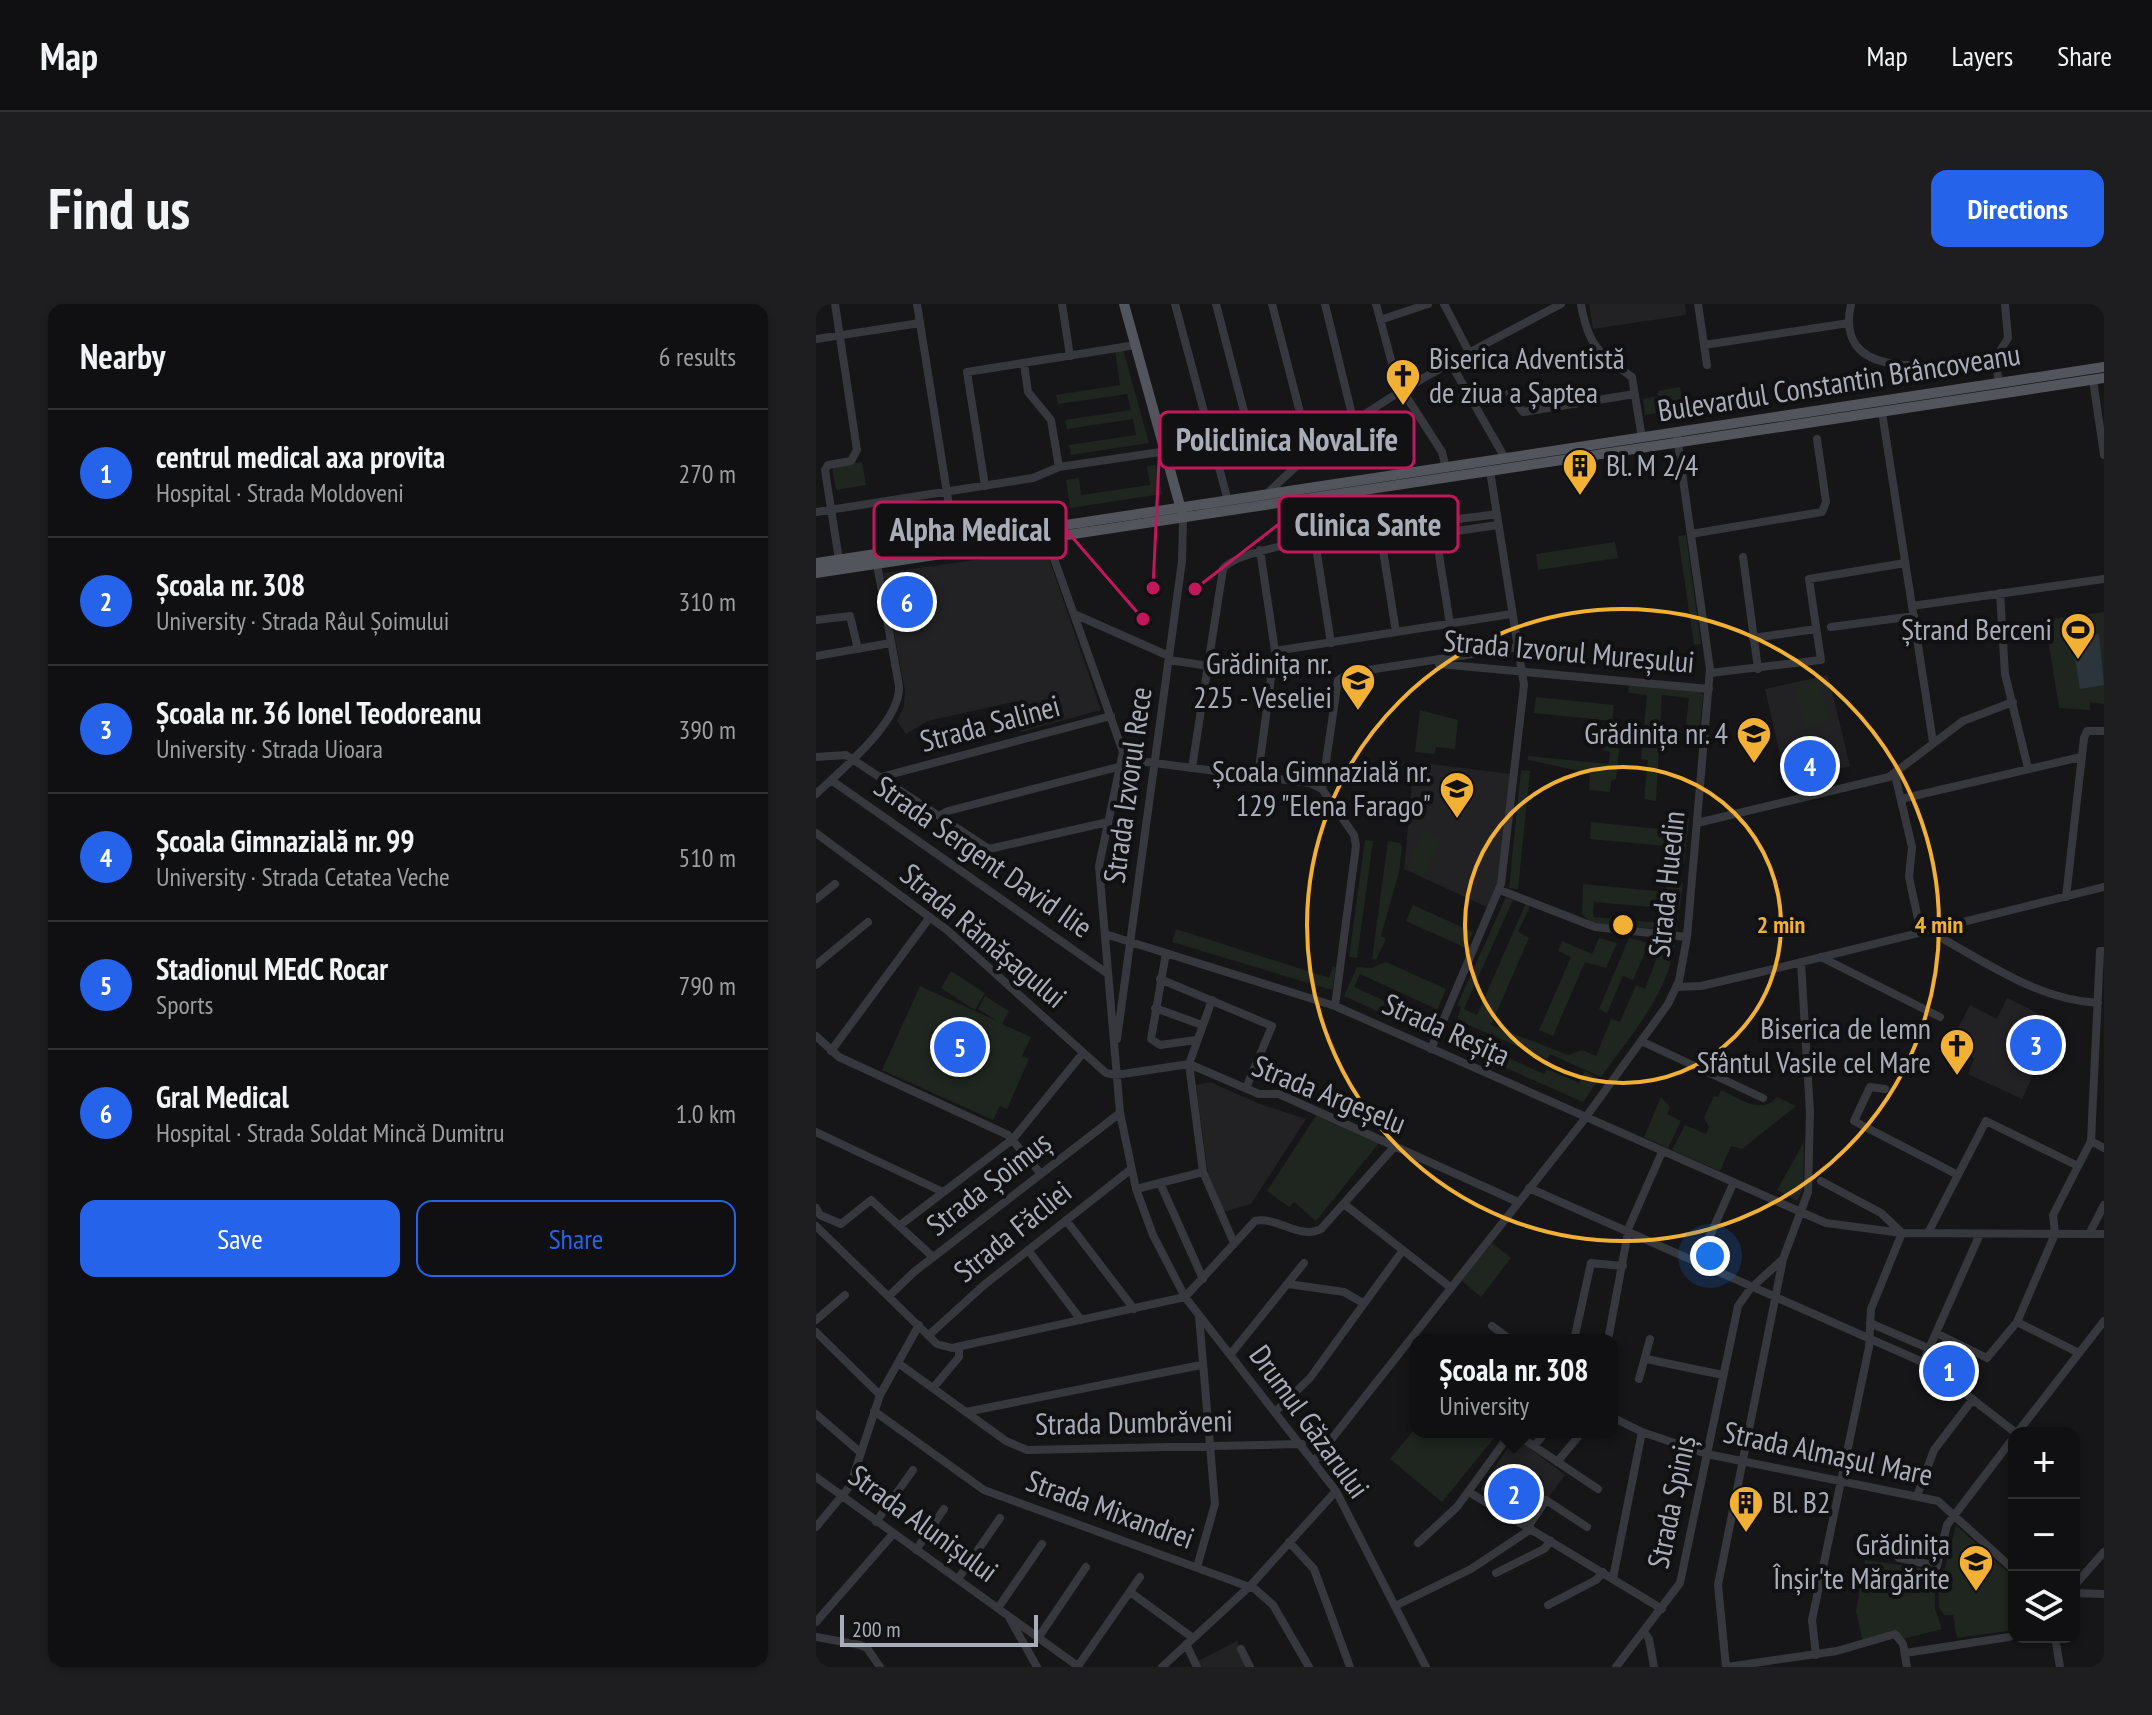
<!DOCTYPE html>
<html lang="en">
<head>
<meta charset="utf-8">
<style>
	body { margin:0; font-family:"PT Sans Narrow",sans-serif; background:#1e1e20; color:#f1f3f6 }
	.controls { position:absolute; right:24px; bottom:24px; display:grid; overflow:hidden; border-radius:16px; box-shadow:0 2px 6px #0004 }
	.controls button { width:72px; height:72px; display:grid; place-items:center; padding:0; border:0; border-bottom:2px solid #303032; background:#101012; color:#f1f3f6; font:40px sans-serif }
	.scale { position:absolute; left:24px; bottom:20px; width:198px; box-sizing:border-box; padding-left:8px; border:4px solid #a8adb8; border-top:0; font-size:22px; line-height:28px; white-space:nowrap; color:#a8adb8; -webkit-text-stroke:6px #111113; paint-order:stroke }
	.you { position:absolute; left:894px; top:952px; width:28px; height:28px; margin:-20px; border:6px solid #fff; border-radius:50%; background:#1a73e8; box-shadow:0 0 0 12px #1a73e833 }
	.badge { display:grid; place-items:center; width:52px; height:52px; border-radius:50%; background:#2563eb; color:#fff; font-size:26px; font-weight:700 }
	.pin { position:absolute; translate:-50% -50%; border:4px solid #fff; box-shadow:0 2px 8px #0006 }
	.popup { position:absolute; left:594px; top:1030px; width:208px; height:104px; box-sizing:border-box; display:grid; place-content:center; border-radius:16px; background:#101012; filter:drop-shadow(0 2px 6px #0005); font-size:26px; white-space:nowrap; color:#9c9d9f }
	.popup b { font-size:30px; color:#f1f3f6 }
	.popup::after { content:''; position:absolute; left:50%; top:100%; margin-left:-16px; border:16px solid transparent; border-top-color:#101012 }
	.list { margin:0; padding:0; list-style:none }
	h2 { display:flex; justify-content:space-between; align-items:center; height:104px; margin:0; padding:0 32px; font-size:34px }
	h2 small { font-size:26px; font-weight:400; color:#9c9d9f }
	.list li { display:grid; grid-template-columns:52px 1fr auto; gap:24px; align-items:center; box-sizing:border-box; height:128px; padding:0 32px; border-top:2px solid #303032 }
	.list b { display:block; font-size:30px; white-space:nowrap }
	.list p { margin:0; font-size:26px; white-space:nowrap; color:#9c9d9f }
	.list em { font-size:26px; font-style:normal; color:#9c9d9f }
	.actions { display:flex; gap:16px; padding:24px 32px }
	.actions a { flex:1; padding:18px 0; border:2px solid #2563eb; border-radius:16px; text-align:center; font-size:28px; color:#2563eb }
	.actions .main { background:#2563eb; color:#fff }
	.icon { flex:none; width:44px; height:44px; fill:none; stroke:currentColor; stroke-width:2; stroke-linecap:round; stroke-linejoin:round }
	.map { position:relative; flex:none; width:1288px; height:1363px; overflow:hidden; border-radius:16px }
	header { display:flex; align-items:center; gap:48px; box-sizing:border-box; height:112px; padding:0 40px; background:#101012; border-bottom:2px solid #303032 }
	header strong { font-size:38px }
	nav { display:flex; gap:44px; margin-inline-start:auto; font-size:28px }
	.intro { display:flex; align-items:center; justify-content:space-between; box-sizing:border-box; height:192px; padding:0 48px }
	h1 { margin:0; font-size:56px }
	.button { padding:20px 36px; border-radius:16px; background:#2563eb; color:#fff; font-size:28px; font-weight:700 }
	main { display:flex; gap:48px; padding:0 48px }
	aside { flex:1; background:#101012; border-radius:16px; box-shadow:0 2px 6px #0004 }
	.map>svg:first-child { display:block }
	.built { fill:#222225 }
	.green { fill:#1e261f; fill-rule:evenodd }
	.water { fill:#2c353c }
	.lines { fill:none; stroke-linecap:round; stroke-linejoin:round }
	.minor { stroke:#37383d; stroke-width:8 }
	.major { stroke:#53555c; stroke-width:10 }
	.ring { fill:none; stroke:#f2b134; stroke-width:4 }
	.labels { text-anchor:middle; stroke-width:8; stroke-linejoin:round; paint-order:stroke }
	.poi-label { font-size:30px; fill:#a8adb8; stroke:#111113; text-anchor:end }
	.street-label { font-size:30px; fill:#a8adb8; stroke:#111113 }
	.centre { fill:#f2b134; stroke:#111113; stroke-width:4 }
	.ring-label { font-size:24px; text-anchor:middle; font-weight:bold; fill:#f2b134; stroke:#111113; stroke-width:8; stroke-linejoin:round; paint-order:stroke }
	.leader { fill:none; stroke:#c2185b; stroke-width:3 }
	.callout-dot { fill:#c2185b; stroke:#111113; stroke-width:3 }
	.callout { fill:#111113; stroke:#c2185b; stroke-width:3 }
	.callout-label { font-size:32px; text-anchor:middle; font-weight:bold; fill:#a8adb8 }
</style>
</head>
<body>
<header>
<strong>Map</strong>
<nav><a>Map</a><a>Layers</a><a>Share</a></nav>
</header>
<div class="intro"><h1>Find us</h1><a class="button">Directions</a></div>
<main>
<aside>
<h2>Nearby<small>6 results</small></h2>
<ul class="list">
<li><span class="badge">1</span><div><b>centrul medical axa provita</b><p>Hospital · Strada Moldoveni</p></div><em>270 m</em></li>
<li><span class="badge">2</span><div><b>Școala nr. 308</b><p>University · Strada Râul Șoimului</p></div><em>310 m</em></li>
<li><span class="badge">3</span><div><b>Școala nr. 36 Ionel Teodoreanu</b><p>University · Strada Uioara</p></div><em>390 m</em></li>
<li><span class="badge">4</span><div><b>Școala Gimnazială nr. 99</b><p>University · Strada Cetatea Veche</p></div><em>510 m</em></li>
<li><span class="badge">5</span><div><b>Stadionul MEdC Rocar</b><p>Sports</p></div><em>790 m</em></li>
<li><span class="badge">6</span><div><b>Gral Medical</b><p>Hospital · Strada Soldat Mincă Dumitru</p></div><em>1.0 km</em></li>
</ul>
<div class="actions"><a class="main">Save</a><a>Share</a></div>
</aside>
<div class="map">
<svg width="1288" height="1363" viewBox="0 0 1288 1363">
	<rect width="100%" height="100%" fill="#161618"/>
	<path class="built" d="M773,0H869L870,11L777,25Z
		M230,246L285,406L205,428L197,398L112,417L90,430L81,417L88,402L89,387L67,269Z
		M1012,371L1034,462L970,477L949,385Z
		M598,458L695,470L684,571L673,604L588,565Z
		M1191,694L1242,719L1206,795L1152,770L1158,754L1133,741L1154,701L1181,715Z
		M394,778L444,800L490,815L435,900L408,908L392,870L380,781Z
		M699,1133L749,1171L732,1194L728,1192L714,1215L664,1186Z
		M421,1337L433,1363H385L382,1357Z"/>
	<path class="green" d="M307,45L333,139L255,151L253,141L320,131L317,115L251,125L249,116L315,106L311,90L242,100L240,91L304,81L299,46Z
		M864,83L867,105L829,111L827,95L842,92V87Z
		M46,158L50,181L20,186L16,163Z
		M340,161L346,190L254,204L250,176L263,174L265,191L334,181L331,162Z
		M870,231L885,340L878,341L862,232Z
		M799,238L802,254L722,266L720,250Z
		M1288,308V400L1274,398V406L1243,404L1229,316Z
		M1003,376L1013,417L988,422L979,382Z
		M813,381L884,388L887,391L883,432L869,430L873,394L846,391L840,497L828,495L832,456L825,455L831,391L812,389Z
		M720,393L798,401L796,417L718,409Z
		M604,406L642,416L639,445L620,443L619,450L599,448Z
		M787,440L803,445L800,475L795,477L794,488L773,486L774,471L769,468L712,456V452L793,460L794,448L787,446Z
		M705,466L714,467L702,585L693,584Z
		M858,514L873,515L868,560L854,559Z
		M775,518L853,526L851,542L774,535Z
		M607,526L625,535L608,572L590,563Z
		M549,536L557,537L541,654L533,653Z
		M572,537L584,539L586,543L583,568L565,632L570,635L560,656L556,655Z
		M851,575L864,576L867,580L860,627L776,619L766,610L767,580L850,588ZM778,598L848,604L847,619L777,613Z
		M690,593L697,596L648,705L661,711L710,599L714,602L702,628L713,634L675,721L752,751L766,746L780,752L795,715L804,718L820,681L829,685L846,640L859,641C850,693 815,731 785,773L734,750L731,755L641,716L645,703L641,701Z
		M597,601L657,628L650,644L590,617Z
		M360,625L513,674L517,662L520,663L516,686L356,638Z
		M783,634L801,639L790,664L769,658L737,732L723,726L755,653L742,647L746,637L776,650Z
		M813,634L833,639L817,676L807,672L791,709L783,705Z
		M570,658L630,685L611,730L528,692L541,663L555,664ZM544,670L618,704L613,717L538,683Z
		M135,667L169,689L159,706L125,684Z
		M104,682L183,718L162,705L169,692L193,707L186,720L215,733L206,752L213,755L191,805L184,802L177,816L66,766Z
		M635,728L728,770L731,765L763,779L769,767L783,775L767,798L631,738Z
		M905,786C923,794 946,812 961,793L980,802L926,845L915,842L904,867L856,846L869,821L890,830L893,823L888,814L898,792L902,793Z
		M845,793L854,803L851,810L865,817L852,844L828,833Z
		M501,810L563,839L500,917L478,898L473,903L451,887Z
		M988,838L987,885L981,897L961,886Z
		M676,939L695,954L665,993L646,977Z
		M600,1123V1128H683L626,1198L574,1155Z
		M1140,1221L1198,1274V1326L1141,1334L1137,1311H1128L1123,1304L1122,1267H1128Z
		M1049,1256L1119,1266V1305L1126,1325L1087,1335L1083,1331L1047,1339L1040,1307Z"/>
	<path class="water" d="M1283,330L1288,381L1264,385L1256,334Z"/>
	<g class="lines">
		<path class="minor" d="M19,0L41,146L35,157L12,161L9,166L23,256
			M101,0L139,239
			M246,0L254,52
			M359,0L412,197
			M400,0L432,123
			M456,0L495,151
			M509,0L538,119
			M560,0L581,78L626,148L630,164
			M628,0L653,48
			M765,0C772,42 783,49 816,73L826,134
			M882,0L891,61
			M1035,0C1016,84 1133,59 1179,55
			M564,16L612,0
			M0,35L104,19
			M888,41L1033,19
			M634,58L689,154
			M208,60L212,88L235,116L243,163
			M1277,76L1288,151
			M1183,78L1179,55L1192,34L1189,0
			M693,89L707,108L819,90
			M1066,108L1117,438
			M169,182L151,68L320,41
			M451,190C533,106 643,54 745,0
			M527,190L533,232
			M0,208L217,174L243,163L351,147
			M618,219L634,320
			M564,227L580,328
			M620,230L682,221
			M875,230L1006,208L1010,198L1001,135
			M231,235L307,448L283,562L304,809L320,885L337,931L369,993L520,1187L610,1363
			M499,237L515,339
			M444,246L459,347L695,310
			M927,253L942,365
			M1184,289L1189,370L1212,464
			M1096,302L1288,275
			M258,310L353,352
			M0,316L34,312L42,345
			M1015,323L1098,312
			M937,334L1000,325
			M0,352L75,339
			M353,356L393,362
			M623,360L893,385
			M894,369L1005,356L993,275L1089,259
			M0,453L30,451L173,545L292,518
			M307,455L494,479L506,485
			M376,464L407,265C424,237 637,217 680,210
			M1079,471L1096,543L1093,573L1105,629
			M442,472L455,374
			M65,473L295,412
			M15,476L292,670
			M0,490C25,466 85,418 83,382L61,260
			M1085,495L1265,453
			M123,512L132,507L306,462
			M881,519L1073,473L1147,417L1197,398
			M0,529L131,626L290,769L300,771L373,760L443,790H463L702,898
			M684,586L779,623L871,633
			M1250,593L1268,434L1271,427H1288
			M0,595L19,580
			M1118,626L1129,636C1179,664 1223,695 1282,699
			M289,630L519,702L1010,919L1086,929L1288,930
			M350,649L335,735L344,741L380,736
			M1005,653L1124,713
			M0,661L52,618
			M344,675L456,722L430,784
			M861,683L885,682L945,668L1288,583
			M396,696L373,760L387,868L418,939
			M519,702L540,542L538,531L506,485L522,376L533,369L702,343
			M339,704L386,721
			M0,732L23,753L192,831L225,870
			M301,735L366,257L367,215
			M825,737L947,794
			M615,745L685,580L708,381L674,167
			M15,747L114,613
			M1069,785L1054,783L1038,817L1140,870
			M0,828L127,888
			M1275,837L1288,844
			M344,879L387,975
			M713,884L1111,1060L1200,1129
			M320,885L387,868
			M528,900L634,983
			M0,904L4,911L25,920L55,896L117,953
			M250,916L318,1005
			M0,922L121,1040L136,1044L369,993L439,917C461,912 484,936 505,925L579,842
			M83,922L197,835L267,749
			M1112,929L1170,817L1262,862
			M1273,930L1288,901
			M212,946L265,1016
			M881,961L917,880
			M472,980L528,988L547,999
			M74,991L98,968L304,809
			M0,1016L29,991
			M1201,1018L1263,1049
			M1054,1019L1114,1045
			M676,1022L695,1036
			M0,1028L64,1091
			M1122,1030L1171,1054L1201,1018L1239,930L1237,911L1275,837L1284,647H1288
			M113,1031L168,981L314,866
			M758,1036L775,959L807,962
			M792,1036L813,923L846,848
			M414,1051L488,959
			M830,1055L907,1071
			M1107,1058L1164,930
			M82,1059L190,1137L211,1146L486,1140
			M823,1075L834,1035
			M117,1084L143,1053V1043
			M58,1107L168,1186L439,1285L457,1301L493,1363
			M460,1107L494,1074L587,946
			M150,1108L385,1061
			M0,1110L45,1149
			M796,1113L826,1128L891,1150L1122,1197L1198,1266
			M1201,1129L1288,1017
			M718,1142L730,1128
			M499,1156L767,817L852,700L863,677L871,633L894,365L861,133
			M741,1158L762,1133
			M0,1173L263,1363
			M653,1188L846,1305
			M1101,1192L1118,1146L1157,1095
			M60,1218L97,1166
			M0,1223L34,1182L64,1091L103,1021
			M712,1223L730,1196L771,1223
			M473,1238L498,1265L534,1363
			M602,1239L641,1203L694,1130H700L782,1185
			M100,1246L128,1205
			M1083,1254L1121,1262L1131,1221L1198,1133
			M381,1263L399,1200L383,1012
			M680,1269L728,1245L735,1237
			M797,1274L826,1128
			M142,1275L184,1214
			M1258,1282L1288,1248
			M314,1288L377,1334
			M1258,1289L1288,1290
			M732,1301L780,1276L787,1268
			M579,1302L655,1265L715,1225
			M182,1304L226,1240
			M194,1315L221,1363
			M0,1318L77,1230
			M828,1328L833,1335L838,1363
			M0,1333L44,1341L51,1344L64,1363
			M1239,1333L1244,1363
			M222,1334L270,1263
			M370,1340L381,1363
			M425,1345L434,1363
			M1089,1349L1193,1333
			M1000,1351L996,1316L1053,1043L1055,1005L1086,929L1065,909L1005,877
			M262,1362L324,1273
			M346,1363L434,1282L520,1187
			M800,1363L864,1279L922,1002L934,985L967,955
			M910,1363L902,1281L967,955L992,888L994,808L985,658
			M911,1363L1021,1347L1079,1330L1087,1340L1091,1363"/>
		<path class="major" d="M308,0L366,209
			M0,259L1288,63
			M0,269L1288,74"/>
	</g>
	<g class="ring">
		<circle cx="807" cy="621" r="158"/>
		<circle cx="807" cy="621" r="316"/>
	</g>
	<defs>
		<symbol id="church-pin" viewBox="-11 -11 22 30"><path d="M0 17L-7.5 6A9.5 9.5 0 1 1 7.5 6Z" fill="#f2b134" stroke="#111113"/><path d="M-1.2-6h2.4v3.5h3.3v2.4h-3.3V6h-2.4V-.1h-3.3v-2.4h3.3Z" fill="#111"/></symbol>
		<symbol id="building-pin" viewBox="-11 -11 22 30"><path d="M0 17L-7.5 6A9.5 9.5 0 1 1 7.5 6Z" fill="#f2b134" stroke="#111113"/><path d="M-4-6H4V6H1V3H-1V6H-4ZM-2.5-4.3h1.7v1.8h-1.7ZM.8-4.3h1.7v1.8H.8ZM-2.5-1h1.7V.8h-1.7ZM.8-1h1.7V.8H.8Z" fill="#111"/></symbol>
		<symbol id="stadium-pin" viewBox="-11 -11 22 30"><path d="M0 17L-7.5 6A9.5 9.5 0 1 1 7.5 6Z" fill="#f2b134" stroke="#111113"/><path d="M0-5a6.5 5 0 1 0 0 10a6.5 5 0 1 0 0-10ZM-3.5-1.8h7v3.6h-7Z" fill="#111"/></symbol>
		<symbol id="school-pin" viewBox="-11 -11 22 30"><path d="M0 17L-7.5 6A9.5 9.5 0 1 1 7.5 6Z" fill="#f2b134" stroke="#111113"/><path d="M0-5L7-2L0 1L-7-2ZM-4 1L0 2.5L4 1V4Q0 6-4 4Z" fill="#111"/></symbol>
	</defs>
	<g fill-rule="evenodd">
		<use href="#church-pin" x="567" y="52" width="40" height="54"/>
		<use href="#building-pin" x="744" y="142" width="40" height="54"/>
		<use href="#stadium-pin" x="1242" y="306" width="40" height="54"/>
		<use href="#school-pin" x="522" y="357" width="40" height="54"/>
		<use href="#school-pin" x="918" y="410" width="40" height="54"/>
		<use href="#school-pin" x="621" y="465" width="40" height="54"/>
		<use href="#church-pin" x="1121" y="722" width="40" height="54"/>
		<use href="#building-pin" x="910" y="1179" width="40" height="54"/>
		<use href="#school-pin" x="1140" y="1238" width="40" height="54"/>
	</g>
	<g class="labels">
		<g class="poi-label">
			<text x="613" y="65" text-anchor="start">Biserica Adventistă<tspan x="613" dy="34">de ziua a Șaptea</tspan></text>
			<text x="790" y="172" text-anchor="start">Bl. M 2/4</text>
			<text x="1236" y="336">Ștrand Berceni</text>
			<text x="516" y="370">Grădinița nr.<tspan x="516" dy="34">225 - Veseliei</tspan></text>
			<text x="912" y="440">Grădinița nr. 4</text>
			<text x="615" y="478">Școala Gimnazială nr.<tspan x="615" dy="34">129 "Elena Farago"</tspan></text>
			<text x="1115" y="735">Biserica de lemn<tspan x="1115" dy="34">Sfântul Vasile cel Mare</tspan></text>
			<text x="956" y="1209" text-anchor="start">Bl. B2</text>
			<text x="1134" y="1251">Grădinița<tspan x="1134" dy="34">Înșir'te Mărgărite</tspan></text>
		</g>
		<g class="street-label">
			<text transform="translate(1023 79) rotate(-9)" y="10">Bulevardul Constantin Brâncoveanu</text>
			<text transform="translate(753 348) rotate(5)" y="10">Strada Izvorul Mureșului</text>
			<text transform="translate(174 420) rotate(-15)" y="10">Strada Salinei</text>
			<text transform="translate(312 481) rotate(-82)" y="10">Strada Izvorul Rece</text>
			<text transform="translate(167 553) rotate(35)" y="10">Strada Sergent David Ilie</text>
			<text transform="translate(851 580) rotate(-84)" y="10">Strada Huedin</text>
			<text transform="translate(167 632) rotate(40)" y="10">Strada Rămășagului</text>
			<text transform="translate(630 726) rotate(24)" y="10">Strada Reșița</text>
			<text transform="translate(513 791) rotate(22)" y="10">Strada Argeșelu</text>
			<text transform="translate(173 880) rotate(-38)" y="10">Strada Șoimuș</text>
			<text transform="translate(197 928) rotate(-39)" y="10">Strada Făcliei</text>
			<text transform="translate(493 1118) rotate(54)" y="10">Drumul Găzarului</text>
			<text transform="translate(318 1119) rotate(-1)" y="10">Strada Dumbrăveni</text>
			<text transform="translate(1012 1150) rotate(12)" y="10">Strada Almașul Mare</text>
			<text transform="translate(856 1198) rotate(-78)" y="10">Strada Spiniș</text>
			<text transform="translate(294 1206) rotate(20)" y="10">Strada Mixandrei</text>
			<text transform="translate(107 1220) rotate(36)" y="10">Strada Alunișului</text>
		</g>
	</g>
	<circle cx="807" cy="621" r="12" class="centre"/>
	<g class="ring-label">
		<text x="965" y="629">2 min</text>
		<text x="1123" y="629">4 min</text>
	</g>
	<path class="leader" d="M337 284L344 136M379 285L463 220M327 315L250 226"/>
	<g class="callout-dot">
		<circle cx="337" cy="284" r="8"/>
		<circle cx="379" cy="285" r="8"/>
		<circle cx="327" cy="315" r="8"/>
	</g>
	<g class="callout">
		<rect x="344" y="108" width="254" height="56" rx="8"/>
		<rect x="463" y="192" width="179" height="56" rx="8"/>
		<rect x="58" y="198" width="192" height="56" rx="8"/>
	</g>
	<g class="callout-label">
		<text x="471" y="147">Policlinica NovaLife</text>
		<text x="552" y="232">Clinica Sante</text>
		<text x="154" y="237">Alpha Medical</text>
	</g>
</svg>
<div class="controls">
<button>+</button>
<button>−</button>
<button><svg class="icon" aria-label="layers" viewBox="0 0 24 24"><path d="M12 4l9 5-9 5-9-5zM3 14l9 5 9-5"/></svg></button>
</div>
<div class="scale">200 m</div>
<div class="you"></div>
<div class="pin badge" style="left:1133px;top:1067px">1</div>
<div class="pin badge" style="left:698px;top:1190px">2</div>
<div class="popup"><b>Școala nr. 308</b>University</div>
<div class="pin badge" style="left:1220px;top:741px">3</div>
<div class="pin badge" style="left:994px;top:462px">4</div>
<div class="pin badge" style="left:144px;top:743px">5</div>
<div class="pin badge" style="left:91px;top:298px">6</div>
</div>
</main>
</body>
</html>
